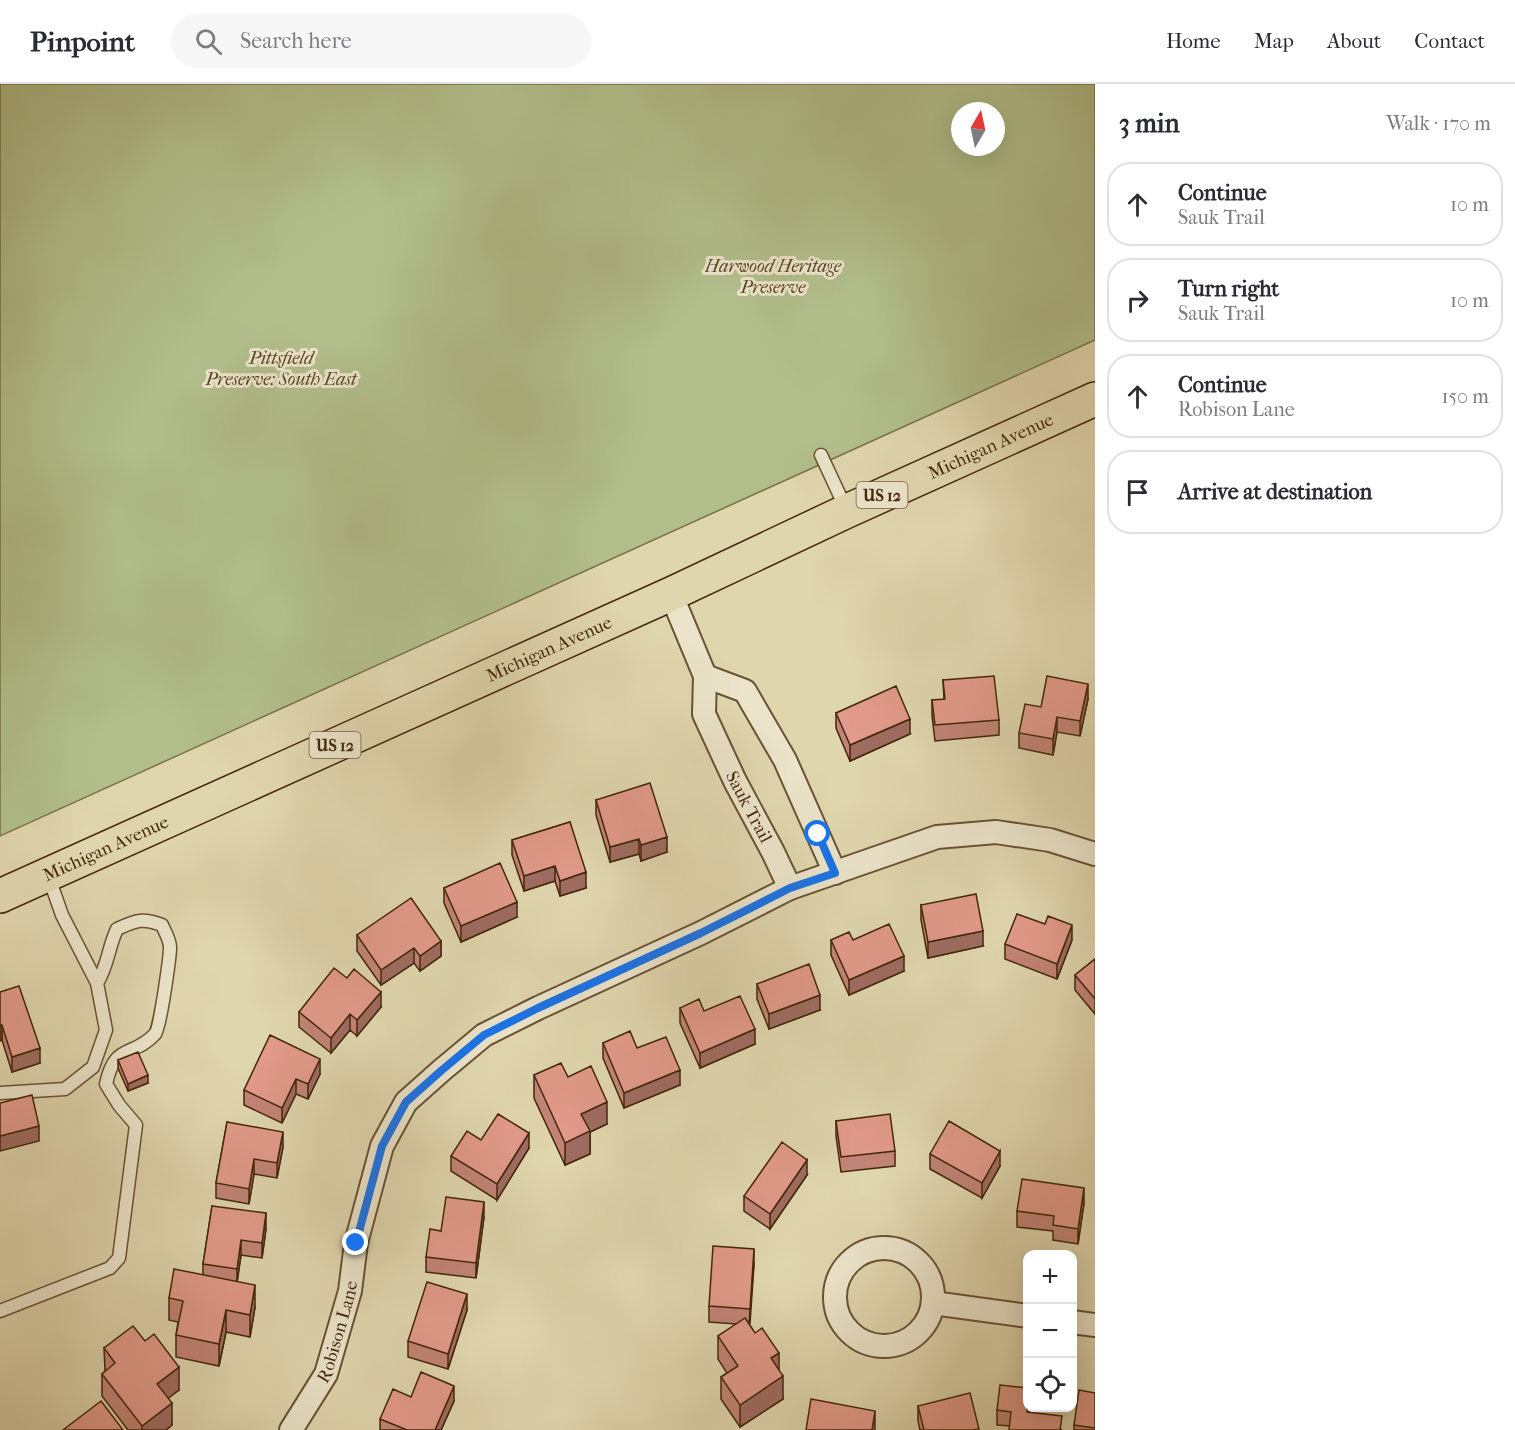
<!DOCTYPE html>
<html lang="en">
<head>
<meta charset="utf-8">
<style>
	body { margin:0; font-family:"IM FELL French Canon",serif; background:#f7f7f7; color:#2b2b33 }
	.controls { position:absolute; right:18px; bottom:18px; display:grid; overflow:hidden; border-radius:12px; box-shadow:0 6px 24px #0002 }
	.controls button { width:54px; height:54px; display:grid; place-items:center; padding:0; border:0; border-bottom:2px solid #e1e1e2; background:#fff; color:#2b2b33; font:30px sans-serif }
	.compass { position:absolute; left:951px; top:18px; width:54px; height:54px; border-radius:50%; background:#fff; box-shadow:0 6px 24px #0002; rotate:9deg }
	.stop { position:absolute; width:18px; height:18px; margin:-14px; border:4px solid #1a73e8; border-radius:50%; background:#fff }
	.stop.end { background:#1a73e8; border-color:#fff; box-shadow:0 2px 6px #0008 }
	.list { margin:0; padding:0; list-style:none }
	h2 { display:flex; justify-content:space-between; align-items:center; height:78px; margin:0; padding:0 24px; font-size:26px }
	h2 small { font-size:20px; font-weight:400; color:#7c7c81 }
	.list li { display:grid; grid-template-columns:39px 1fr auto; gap:18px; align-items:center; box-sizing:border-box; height:84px; margin:0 12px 12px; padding:0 12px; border:2px solid #e1e1e2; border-radius:24px }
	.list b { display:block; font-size:22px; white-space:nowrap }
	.list p { margin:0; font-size:20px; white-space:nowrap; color:#7c7c81 }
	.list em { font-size:20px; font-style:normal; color:#7c7c81 }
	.icon { flex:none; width:33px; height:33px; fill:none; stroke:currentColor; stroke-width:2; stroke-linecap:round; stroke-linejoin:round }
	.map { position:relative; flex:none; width:1095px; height:1346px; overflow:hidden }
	header { display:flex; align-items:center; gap:36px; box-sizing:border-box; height:84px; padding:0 30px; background:#fff; border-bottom:2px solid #e1e1e2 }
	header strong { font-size:28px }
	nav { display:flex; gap:33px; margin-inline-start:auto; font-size:21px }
	.search { width:420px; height:54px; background:#f7f7f7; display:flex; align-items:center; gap:15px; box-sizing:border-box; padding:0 21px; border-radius:33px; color:#7c7c81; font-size:22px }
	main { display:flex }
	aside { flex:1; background:#fff }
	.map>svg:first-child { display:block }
	.green { fill:#b1be8b; stroke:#7a724a; stroke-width:1.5; fill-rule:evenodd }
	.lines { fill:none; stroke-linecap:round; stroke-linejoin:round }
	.lane-casing { stroke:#6a5233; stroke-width:15 }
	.street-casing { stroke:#6a5233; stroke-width:26 }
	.highway-casing { stroke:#43260a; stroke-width:36 }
	.lane { stroke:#ebe4ca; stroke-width:12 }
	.street { stroke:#ebe4ca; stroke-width:22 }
	.highway { stroke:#e0d6ae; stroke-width:33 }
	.wall { fill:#c28477; stroke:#43260a; stroke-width:1.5 }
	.shaded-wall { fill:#9e6c61; stroke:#43260a; stroke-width:1.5 }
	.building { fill:#e29a8a; stroke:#43260a; stroke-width:1.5 }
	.route { stroke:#1a73e8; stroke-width:8 }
	.labels { text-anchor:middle; stroke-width:6; stroke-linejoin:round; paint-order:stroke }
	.shield { fill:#ebe4ca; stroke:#755f44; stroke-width:1.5 }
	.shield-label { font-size:16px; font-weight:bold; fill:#43260a }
	.park-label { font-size:18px; font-style:italic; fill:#594424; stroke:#ebe4ca }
	.street-label { font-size:18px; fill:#43260a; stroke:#ebe4ca }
</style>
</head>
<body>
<header>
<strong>Pinpoint</strong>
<div class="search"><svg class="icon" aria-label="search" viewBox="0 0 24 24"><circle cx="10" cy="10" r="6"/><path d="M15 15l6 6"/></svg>Search here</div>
<nav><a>Home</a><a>Map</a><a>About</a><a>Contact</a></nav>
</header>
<main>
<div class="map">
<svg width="1095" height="1346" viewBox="0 0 1095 1346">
	<rect width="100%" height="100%" fill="#e0d6ae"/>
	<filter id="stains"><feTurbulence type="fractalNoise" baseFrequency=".00333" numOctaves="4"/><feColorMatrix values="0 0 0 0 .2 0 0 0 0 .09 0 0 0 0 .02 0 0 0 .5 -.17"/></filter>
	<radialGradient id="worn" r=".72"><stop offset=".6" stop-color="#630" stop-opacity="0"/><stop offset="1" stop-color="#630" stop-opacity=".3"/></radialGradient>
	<path class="green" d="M0,0H1095V256L0,752ZM960,27H996V63H960Z"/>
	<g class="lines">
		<defs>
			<path id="lane" d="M821,371L847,427
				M0,1009L65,1005L93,983L106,946L97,899L62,831L48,791
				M0,1227L110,1184L119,1174L136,1041L119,1021L106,1000C115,958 133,974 155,950C160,945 170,873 170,863C170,856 165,848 162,841C142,833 135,837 117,845C108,864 108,882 97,899"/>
			<g id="street">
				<path id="s1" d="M671,510L705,592L704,630L735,697L773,768L790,804"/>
				<path d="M705,592L745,607L785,676L835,789"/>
				<circle cx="884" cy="1213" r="49"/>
				<path d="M933,1219L1028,1232"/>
				<path d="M1072,1238L1095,1241"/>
				<path id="s2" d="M291,1346L326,1290L350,1207L356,1159L382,1062L406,1018L442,986L484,951L538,924L701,849L790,804L937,753L996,748L1050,756L1095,770"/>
			</g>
			<g id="highway">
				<path id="s3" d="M0,812L671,510L847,427L1095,315"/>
			</g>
		</defs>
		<use href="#lane" class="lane-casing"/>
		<use href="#street" class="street-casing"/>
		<use href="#highway" class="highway-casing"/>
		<use href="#lane" class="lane"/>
		<use href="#street" class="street"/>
		<use href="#highway" class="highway"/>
	</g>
	<path class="wall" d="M943,596L999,636V651L935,657L932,632V616H944Z
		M1088,615L1080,652L1057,648L1053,671L1019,664V649L1041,623Z
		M836,629L910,650L850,677L836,644Z
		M596,716L667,768L641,777L639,770L610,778L596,731Z
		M570,738L586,804L560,812L555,797L524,807L512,771V756Z
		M444,804L517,833L461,858L444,819Z
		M921,821L983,862L928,874L921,836Z
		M357,851L441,857V872L420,887L414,879L381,901L357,867Z
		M831,856H853L904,887L849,911L831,871Z
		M1072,856L1057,895L1005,875V860Z
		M1095,875V930L1075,906V891Z
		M757,900L820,926L769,945L757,915Z
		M0,908L40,979L12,988L2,956Z
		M381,923L357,952L350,946L331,969L299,943V928Z
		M680,924L704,927L755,960L700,984L680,939Z
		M603,959L637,964L680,1001L624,1024L603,974Z
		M118,976L148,999L128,1007L118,984Z
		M320,990L308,1015L296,1010L282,1039L244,1021V1006Z
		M534,991L568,993L607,1040L590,1048V1070L565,1081L534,1014Z
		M836,1037L895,1067V1082L841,1088L836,1052Z
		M227,1038L283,1063L277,1094L254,1090L249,1120L216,1114V1099Z
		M529,1064L497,1116L451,1087V1072Z
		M930,1070L1000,1082L982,1114L930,1085Z
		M807,1091L770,1145L744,1127V1112Z
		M1084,1119L1078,1160L1053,1156V1147L1017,1143V1127Z
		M212,1122L266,1145L262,1174L241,1171L237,1197L255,1223L250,1253L226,1248L219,1282L176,1273V1251L178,1238L169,1236V1214L203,1191V1180Z
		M484,1133L476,1194L426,1188V1173L441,1147Z
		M754,1180L749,1240L779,1286L783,1315L740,1343L721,1315V1293L727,1289L718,1275V1252L737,1240L709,1238V1222Z
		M467,1226L448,1285L408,1273V1257Z
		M104,1264L179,1306L168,1314L172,1341L166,1346H128L102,1312V1290L105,1287Z
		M1095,1309V1346H1074V1341Z
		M411,1313L454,1317L441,1346H380V1335Z
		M918,1322L979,1346H920L918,1337Z
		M997,1326L1029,1328L1062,1346L997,1341Z"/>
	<path class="shaded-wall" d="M1088,600V615L1080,652V637Z
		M1057,633V648L1053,671V655Z
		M910,635V650L850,677V661Z
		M667,753V768L641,777V761Z
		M639,755V770L610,778V763Z
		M555,782V797L524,807V792Z
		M586,788V804L560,812V797Z
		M517,818V833L461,858V842Z
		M1072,841V856L1057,895V880Z
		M983,847V862L928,874V858Z
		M441,857V872L420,887V872Z
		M414,864V879L381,901V886Z
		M904,872V887L849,911V896Z
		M381,908V923L357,952V936Z
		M820,911V926L769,945V930Z
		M350,930V946L331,969V954Z
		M0,941H2V956L0,957Z
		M755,945V960L700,984V969Z
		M40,964V979L12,988V973Z
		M320,975V990L308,1015V1000Z
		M680,986V1001L624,1024V1009Z
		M148,991V999L128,1007V1000Z
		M296,995V1010L282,1039V1024Z
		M607,1018V1040L590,1048V1070L565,1081V1059L581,1030Z
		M39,1042V1057L0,1067V1052Z
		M283,1048V1063L277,1094V1079Z
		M529,1049V1064L497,1116V1100Z
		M1000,1067V1082L982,1114V1099Z
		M254,1075V1090L249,1120V1105Z
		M807,1076V1091L770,1145V1130Z
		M1084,1104V1119L1078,1160V1145Z
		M484,1118V1133L476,1194V1179Z
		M266,1129V1145L262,1174V1159Z
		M241,1156V1171L237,1200V1185Z
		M754,1165V1180L750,1240V1225Z
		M255,1201V1223L250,1253V1231Z
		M467,1210V1226L448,1285V1270Z
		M226,1226V1248L219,1282V1260Z
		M779,1269V1291L771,1274Z
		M179,1283V1306L157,1323V1300Z
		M783,1292V1315L740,1343V1321Z
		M454,1302V1317L441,1346H435Z
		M172,1319V1341L166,1346H142V1342Z
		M875,1327V1346H872Z"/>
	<path class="building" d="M994,592L999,636L935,641L932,616L945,615L943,596Z
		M1047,592L1088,600L1080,637L1057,633L1053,655L1019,649L1025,620L1041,623Z
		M896,602L910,635L850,661L836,629Z
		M650,699L667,753L641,761L639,755L610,763L596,716Z
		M570,738L586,788L560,797L555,782L524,792L512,756Z
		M500,779L517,818L461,842L444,804Z
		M976,810L983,847L928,858L921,821Z
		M411,814L441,857L420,872L414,864L381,886L357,851Z
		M1017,830L1045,840L1048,832L1072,841L1057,880L1005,860Z
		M889,840L904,872L849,896L831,856L849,848L853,856Z
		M1095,875V915L1075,891Z
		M809,880L820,911L769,930L757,900Z
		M334,884L347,894L354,885L381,908L357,936L350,930L331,954L299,928Z
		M19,902L40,964L12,973L2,941H0V908Z
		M740,912L755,945L700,969L680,924L699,915L704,927Z
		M630,947L637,964L666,953L680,986L624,1009L603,959Z
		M270,951L320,975L308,1000L296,995L282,1024L244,1006Z
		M138,968L148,991L128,1000L118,976Z
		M561,979L568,993L591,982L607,1018L581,1030L590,1047L565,1059L534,991Z
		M32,1011L39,1042L0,1052V1019Z
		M498,1030L529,1049L497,1100L451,1072L467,1047L481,1056Z
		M890,1030L895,1067L841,1073L836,1037Z
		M949,1037L1000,1067L982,1099L930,1070Z
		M227,1038L283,1048L277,1079L254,1075L249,1105L216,1099Z
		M782,1058L807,1076L770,1130L744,1112Z
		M1022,1095L1084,1104L1078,1145L1053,1141L1054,1132L1017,1127Z
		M446,1113L484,1118L476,1179L426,1173L430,1145L441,1147Z
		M212,1122L266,1129L262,1159L241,1156L237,1185L203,1180Z
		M713,1162L754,1165L750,1225L709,1222Z
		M174,1185L255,1201L250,1231L226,1226L219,1260L176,1251L183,1217L169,1214Z
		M427,1198L467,1210L448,1270L408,1257Z
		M745,1234L755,1249L762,1244L779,1269L771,1274L783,1292L740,1321L721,1293L738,1282L718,1252Z
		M133,1242L145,1257L154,1250L179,1283L157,1300L172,1319L142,1342L102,1290L115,1279L104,1264Z
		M421,1288L454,1302L435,1346H407L380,1335L393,1305L411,1313Z
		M1000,1301L1028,1304L1027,1328L1062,1332L1060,1346H1009L1011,1328L997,1326Z
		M1079,1306L1095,1309V1344L1074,1341Z
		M970,1309L979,1345L973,1346H924L918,1322Z
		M811,1315L875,1327L872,1346H806Z
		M101,1317L123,1346H63Z"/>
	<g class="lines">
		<path class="route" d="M356,1159L382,1062L406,1018L442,986L484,951L538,924L701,849L790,804L835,789L818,750"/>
	</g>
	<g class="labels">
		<g class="shield">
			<rect x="856.5" y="398" width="51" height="26" rx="4.5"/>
			<rect x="309.5" y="648" width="51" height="26" rx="4.5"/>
		</g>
		<g class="shield-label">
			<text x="882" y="417">US 12</text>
			<text x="335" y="667">US 12</text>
		</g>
		<g class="park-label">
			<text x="773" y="188">Harwood Heritage<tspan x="773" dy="21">Preserve</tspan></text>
			<text x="281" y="280">Pittsfield<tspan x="281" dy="21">Preserve: South East</tspan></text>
		</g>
		<g class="street-label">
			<text dy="6" stroke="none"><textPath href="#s3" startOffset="1088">Michigan Avenue</textPath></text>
			<text dy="6" stroke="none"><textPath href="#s3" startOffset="602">Michigan Avenue</textPath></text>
			<text dy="6" stroke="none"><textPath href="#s1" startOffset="230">Sauk Trail</textPath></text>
			<text dy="6" stroke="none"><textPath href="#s3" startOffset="116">Michigan Avenue</textPath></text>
			<text dy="6" stroke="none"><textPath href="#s2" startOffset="110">Robison Lane</textPath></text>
		</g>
	</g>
	<rect width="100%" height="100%" filter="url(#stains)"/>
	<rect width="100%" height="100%" fill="url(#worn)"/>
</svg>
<div class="controls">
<button>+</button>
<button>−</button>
<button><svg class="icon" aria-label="locate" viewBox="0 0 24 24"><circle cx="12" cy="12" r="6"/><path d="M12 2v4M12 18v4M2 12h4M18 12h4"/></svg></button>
</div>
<svg class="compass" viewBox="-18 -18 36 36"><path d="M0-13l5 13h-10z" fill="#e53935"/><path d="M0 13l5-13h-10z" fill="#7c7c81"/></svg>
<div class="stop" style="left:818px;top:750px"></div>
<div class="stop end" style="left:356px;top:1159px"></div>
</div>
<aside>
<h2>3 min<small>Walk · 170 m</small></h2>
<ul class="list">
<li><svg class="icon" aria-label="ahead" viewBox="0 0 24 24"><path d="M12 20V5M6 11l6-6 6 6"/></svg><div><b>Continue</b><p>Sauk Trail</p></div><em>10 m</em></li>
<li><svg class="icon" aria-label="right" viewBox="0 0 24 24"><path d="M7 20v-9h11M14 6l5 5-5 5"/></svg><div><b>Turn right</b><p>Sauk Trail</p></div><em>10 m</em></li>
<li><svg class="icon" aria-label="ahead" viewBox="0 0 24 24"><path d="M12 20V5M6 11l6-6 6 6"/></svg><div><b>Continue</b><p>Robison Lane</p></div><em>150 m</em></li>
<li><svg class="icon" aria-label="arrive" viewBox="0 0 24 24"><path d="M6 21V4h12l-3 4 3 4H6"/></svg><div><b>Arrive at destination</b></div></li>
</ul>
</aside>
</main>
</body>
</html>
